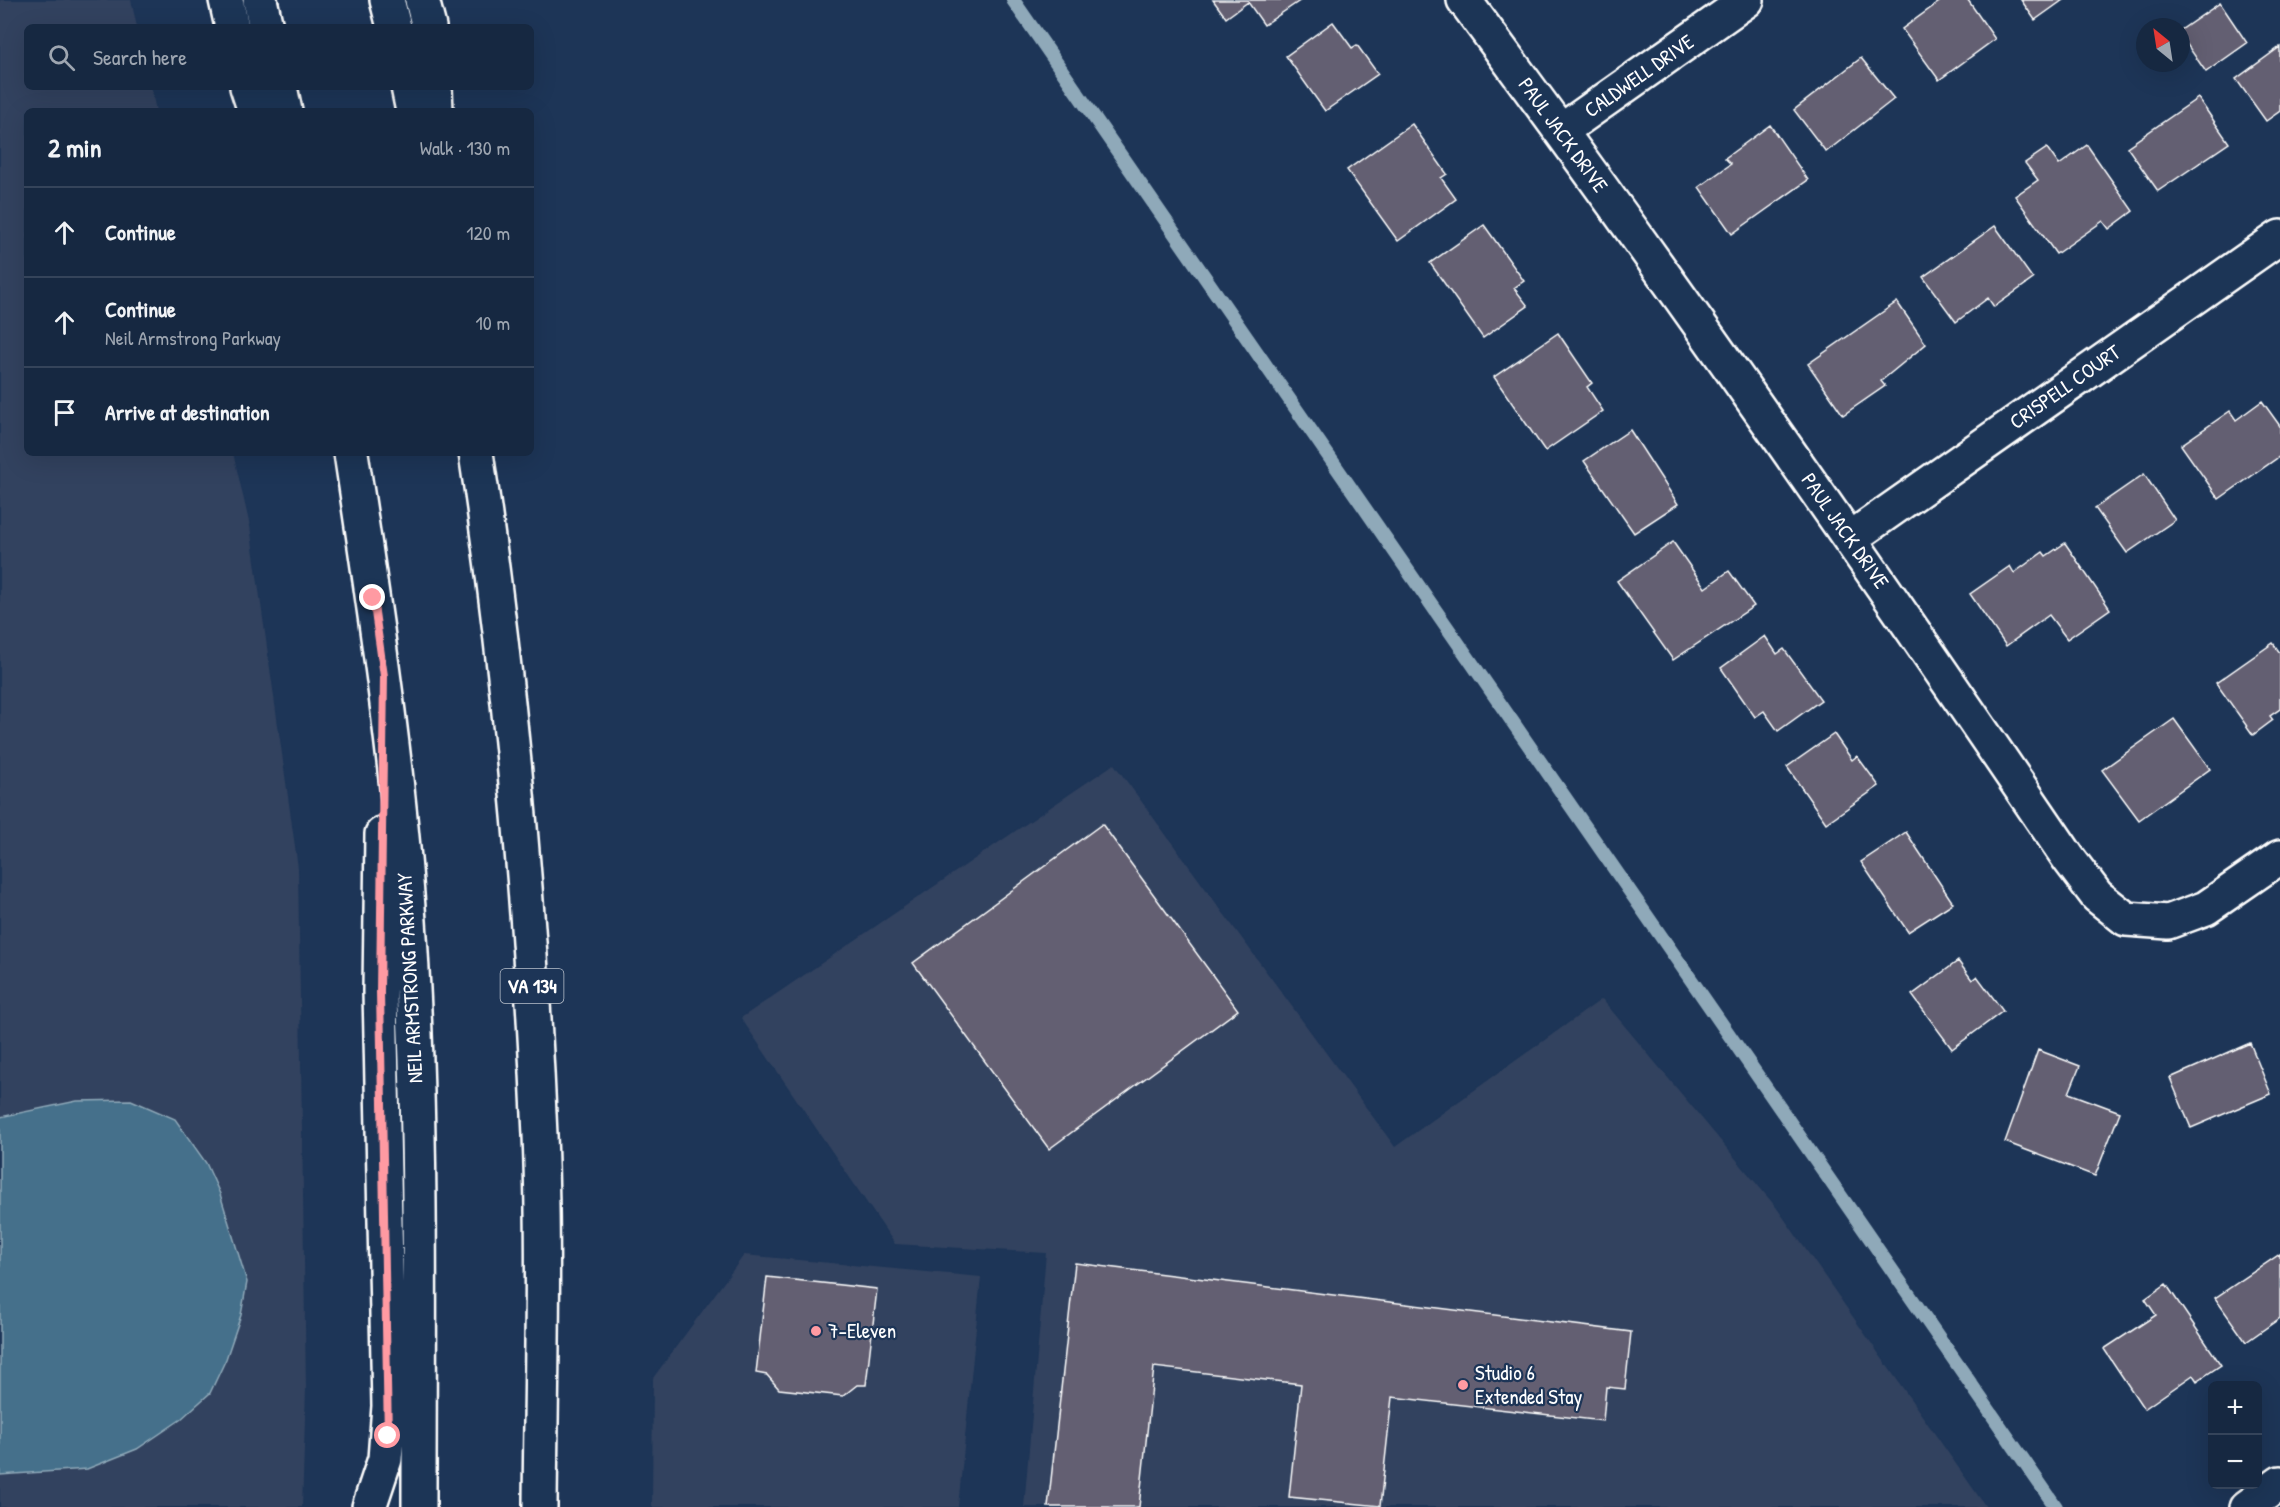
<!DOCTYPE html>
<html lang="en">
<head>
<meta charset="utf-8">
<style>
	body { margin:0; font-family:"Patrick Hand",sans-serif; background:#1f3048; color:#f1f3f6 }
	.controls { position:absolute; right:18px; bottom:18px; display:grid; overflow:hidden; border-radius:9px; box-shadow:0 6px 24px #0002 }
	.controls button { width:54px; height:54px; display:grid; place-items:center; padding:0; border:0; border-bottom:2px solid #35445a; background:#162841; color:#f1f3f6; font:30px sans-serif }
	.compass { position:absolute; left:2136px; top:18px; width:54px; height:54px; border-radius:50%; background:#162841; box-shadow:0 6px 24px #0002; rotate:330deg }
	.stop { position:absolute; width:18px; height:18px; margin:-14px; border:4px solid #ff9aa2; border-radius:50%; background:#fff }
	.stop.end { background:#ff9aa2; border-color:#fff; box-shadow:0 2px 6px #0008 }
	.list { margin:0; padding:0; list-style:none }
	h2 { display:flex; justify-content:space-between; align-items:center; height:78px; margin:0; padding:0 24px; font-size:26px }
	h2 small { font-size:20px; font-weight:400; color:#9ea6b1 }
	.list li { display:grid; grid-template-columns:39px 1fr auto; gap:18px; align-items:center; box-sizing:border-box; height:90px; padding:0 24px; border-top:2px solid #35445a }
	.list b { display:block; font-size:22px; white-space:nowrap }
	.list p { margin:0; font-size:20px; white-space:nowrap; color:#9ea6b1 }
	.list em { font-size:20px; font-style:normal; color:#9ea6b1 }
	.icon { flex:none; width:33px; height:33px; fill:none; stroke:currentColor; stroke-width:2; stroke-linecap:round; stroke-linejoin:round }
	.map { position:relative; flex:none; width:2280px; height:1507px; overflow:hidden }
	.search { position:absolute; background:#162841; box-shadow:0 6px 24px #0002; left:24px; top:24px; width:510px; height:66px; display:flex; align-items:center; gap:15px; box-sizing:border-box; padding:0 21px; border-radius:9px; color:#9ea6b1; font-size:22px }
	.panel { position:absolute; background:#162841; box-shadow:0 6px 24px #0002; left:24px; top:108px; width:510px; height:348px; border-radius:9px }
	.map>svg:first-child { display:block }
	.built { fill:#32425f }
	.water { fill:#45708b; stroke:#8fa9b9; stroke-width:1.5 }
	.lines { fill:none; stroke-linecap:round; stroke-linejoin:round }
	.stream { stroke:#8fa9b9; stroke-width:14 }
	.building { fill:#635f72; stroke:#fff; stroke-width:1.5 }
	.street-casing { stroke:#fff; stroke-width:38 }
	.secondary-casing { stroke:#fff; stroke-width:38 }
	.primary-casing { stroke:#fff; stroke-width:38 }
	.street { stroke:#1d3557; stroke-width:33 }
	.secondary { stroke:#1d3557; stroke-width:33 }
	.primary { stroke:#1d3557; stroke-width:33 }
	.route { stroke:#ff9aa2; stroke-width:8 }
	.poi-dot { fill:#ff9aa2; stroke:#1d3557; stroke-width:2 }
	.labels { text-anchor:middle; stroke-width:4.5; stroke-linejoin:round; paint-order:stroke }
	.shield { fill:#1d3557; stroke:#bbc2cd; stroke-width:1.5 }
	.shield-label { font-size:20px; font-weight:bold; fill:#fff }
	.street-label { font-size:21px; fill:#fff; stroke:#1d3557 }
	.poi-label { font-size:21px; fill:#fff; stroke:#1d3557; text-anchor:start }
</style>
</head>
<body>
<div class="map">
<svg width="2280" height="1507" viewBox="0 0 2280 1507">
	<rect width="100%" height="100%" fill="#1d3557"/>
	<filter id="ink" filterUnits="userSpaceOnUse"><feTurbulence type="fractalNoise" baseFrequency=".0167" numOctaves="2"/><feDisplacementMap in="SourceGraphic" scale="12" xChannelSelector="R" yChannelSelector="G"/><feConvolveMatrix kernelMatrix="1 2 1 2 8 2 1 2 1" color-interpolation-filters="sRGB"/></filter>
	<g filter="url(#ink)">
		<path class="built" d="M0,0H131L137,27H27V87H151L156,111H27V453H233L250,526L298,868L306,1389L302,1507H0Z
			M1114,764L1395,1147L1602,999L1776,1207L1986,1507H1024L1046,1253L895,1244L741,1018Z
			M744,1255L981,1277L958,1507H652L653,1378Z"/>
		<path class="water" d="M131,1100L175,1119L206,1163L220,1194L247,1282L241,1315L226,1359L210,1393L180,1420L137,1449L87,1469L0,1475V1117L77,1101Z"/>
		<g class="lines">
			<path class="stream" d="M1013,0L2056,1507"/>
		</g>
		<path class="building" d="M1213,0H1301L1264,25L1248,2L1226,18Z
			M1942,0H1968L1995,39L1939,80L1902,29Z
			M2021,0H2063L2035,20Z
			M2220,3L2247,43L2206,72L2181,36V30Z
			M1333,22L1352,48L1357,45L1378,74L1325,111L1286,56Z
			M2280,47V111L2266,121L2236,79Z
			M1861,58L1894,99L1826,152L1794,110Z
			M2198,98L2229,143L2158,191L2127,147Z
			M1412,124L1447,174L1441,178L1456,199L1398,241L1347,170Z
			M1770,125L1808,180L1732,234L1699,187L1731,164L1725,158Z
			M2087,145L2133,211L2109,229L2103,221L2056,254L2015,196L2038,180L2025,163L2047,148L2059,165Z
			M1484,225L1524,281L1514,288L1528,306L1483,338L1430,263Z
			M1995,226L2033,279L1994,307L1988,298L1956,322L1923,277Z
			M1897,302L1926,344L1881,381L1885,386L1843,415L1808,364Z
			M1558,333L1592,383L1587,387L1603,411L1545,451L1494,377Z
			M2262,401L2280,426V456L2219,499L2181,445L2230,411L2236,420Z
			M1630,430L1678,504L1634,533L1584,461Z
			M2144,474L2175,520L2127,553L2095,508Z
			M1673,542L1705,588L1729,571L1754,606L1673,660L1617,581Z
			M2065,543L2110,609L2067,639L2049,615L2006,646L1970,594L2010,566L2014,573L2043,552L2046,556Z
			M1765,636L1777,654L1784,649L1821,700L1778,731L1764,711L1755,717L1721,668Z
			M2273,643L2280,653V709L2270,716L2273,720L2253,735L2216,683Z
			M2174,719L2210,769L2139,820L2102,770Z
			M1834,734L1852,760L1857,756L1879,786L1826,823L1787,767Z
			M1102,824L1238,1010L1049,1149L913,963Z
			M1906,832L1953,903L1908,932L1861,862Z
			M1958,961L1972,980L1977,976L2003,1011L1952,1049L1912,995Z
			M2250,1043L2271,1094L2191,1128L2170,1078Z
			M2038,1050L2080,1066L2069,1093L2120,1112L2095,1176L2005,1142Z
			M2280,1254V1318L2246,1342L2215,1298Z
			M1075,1263L1631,1332L1625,1389L1606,1387L1603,1421L1392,1397L1380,1506L1289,1497L1301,1384L1154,1367L1139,1507H1048Z
			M767,1277L877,1289L866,1385H857L843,1396L779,1389L767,1375L756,1373Z
			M2166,1284L2221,1365L2197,1381L2193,1375L2144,1409L2104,1349L2156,1315L2145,1299Z"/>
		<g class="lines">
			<defs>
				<path id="street" d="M1464,0C1673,281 1872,569 2069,859L2097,896L2126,919L2168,922L2206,908L2280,857
					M1561,131L1747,0
					M1851,538L2280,237"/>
				<path id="secondary" d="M2247,1507L2280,1483"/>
				<path id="primary" d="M226,0L232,27
					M260,0L266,27
					M387,0L394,27
					M422,0L429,27
					M247,87L255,111
					M280,87L285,111
					M408,87L413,111
					M435,87L436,111
					M351,453C377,624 403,797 412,970C422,1149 419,1328 419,1507
					M476,453C510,679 530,906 540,1135C545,1259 541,1383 540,1507
					M369,1507L385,1459L389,1406L380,991L382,834"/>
			</defs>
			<use href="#street" class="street-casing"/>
			<use href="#secondary" class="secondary-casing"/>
			<use href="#primary" class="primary-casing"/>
			<use href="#street" class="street"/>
			<use href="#secondary" class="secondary"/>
			<use href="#primary" class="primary"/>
		</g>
	</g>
	<g class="lines" filter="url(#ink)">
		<path class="route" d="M373,598L384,676L380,992L388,1436"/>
	</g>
	<g class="poi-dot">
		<circle cx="816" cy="1331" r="6"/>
		<circle cx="1463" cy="1385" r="6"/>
	</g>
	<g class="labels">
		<rect class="shield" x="500.5" y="969" width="63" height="34" rx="4.5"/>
		<g class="shield-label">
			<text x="532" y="993">VA 134</text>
		</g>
		<g class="street-label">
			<text transform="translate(1639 76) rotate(-35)" y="7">CALDWELL DRIVE</text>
			<text transform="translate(1563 135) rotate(54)" y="7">PAUL JACK DRIVE</text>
			<text transform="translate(2065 387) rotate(-35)" y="7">CRISPELL COURT</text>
			<text transform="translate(1845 531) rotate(55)" y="7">PAUL JACK DRIVE</text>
			<text transform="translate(410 978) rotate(-93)" y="7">NEIL ARMSTRONG PARKWAY</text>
		</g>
		<g class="poi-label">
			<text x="828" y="1338">7-Eleven</text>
			<text x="1475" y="1380">Studio 6<tspan x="1475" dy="24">Extended Stay</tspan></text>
		</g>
	</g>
</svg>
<div class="controls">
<button>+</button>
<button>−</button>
</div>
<svg class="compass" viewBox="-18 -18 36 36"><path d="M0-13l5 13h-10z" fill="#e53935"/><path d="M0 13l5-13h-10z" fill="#9ea6b1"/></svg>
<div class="stop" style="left:388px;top:1436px"></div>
<div class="stop end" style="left:373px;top:598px"></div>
<div class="search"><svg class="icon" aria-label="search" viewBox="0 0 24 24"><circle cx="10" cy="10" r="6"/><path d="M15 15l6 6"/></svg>Search here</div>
<section class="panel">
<h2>2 min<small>Walk · 130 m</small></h2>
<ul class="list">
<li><svg class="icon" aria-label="ahead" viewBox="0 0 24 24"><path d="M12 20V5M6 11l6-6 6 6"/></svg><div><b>Continue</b></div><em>120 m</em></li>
<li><svg class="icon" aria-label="ahead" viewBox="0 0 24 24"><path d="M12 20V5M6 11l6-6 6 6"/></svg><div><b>Continue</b><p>Neil Armstrong Parkway</p></div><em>10 m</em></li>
<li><svg class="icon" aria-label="arrive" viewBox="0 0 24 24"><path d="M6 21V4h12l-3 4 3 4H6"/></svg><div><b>Arrive at destination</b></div></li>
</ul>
</section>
</div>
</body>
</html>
